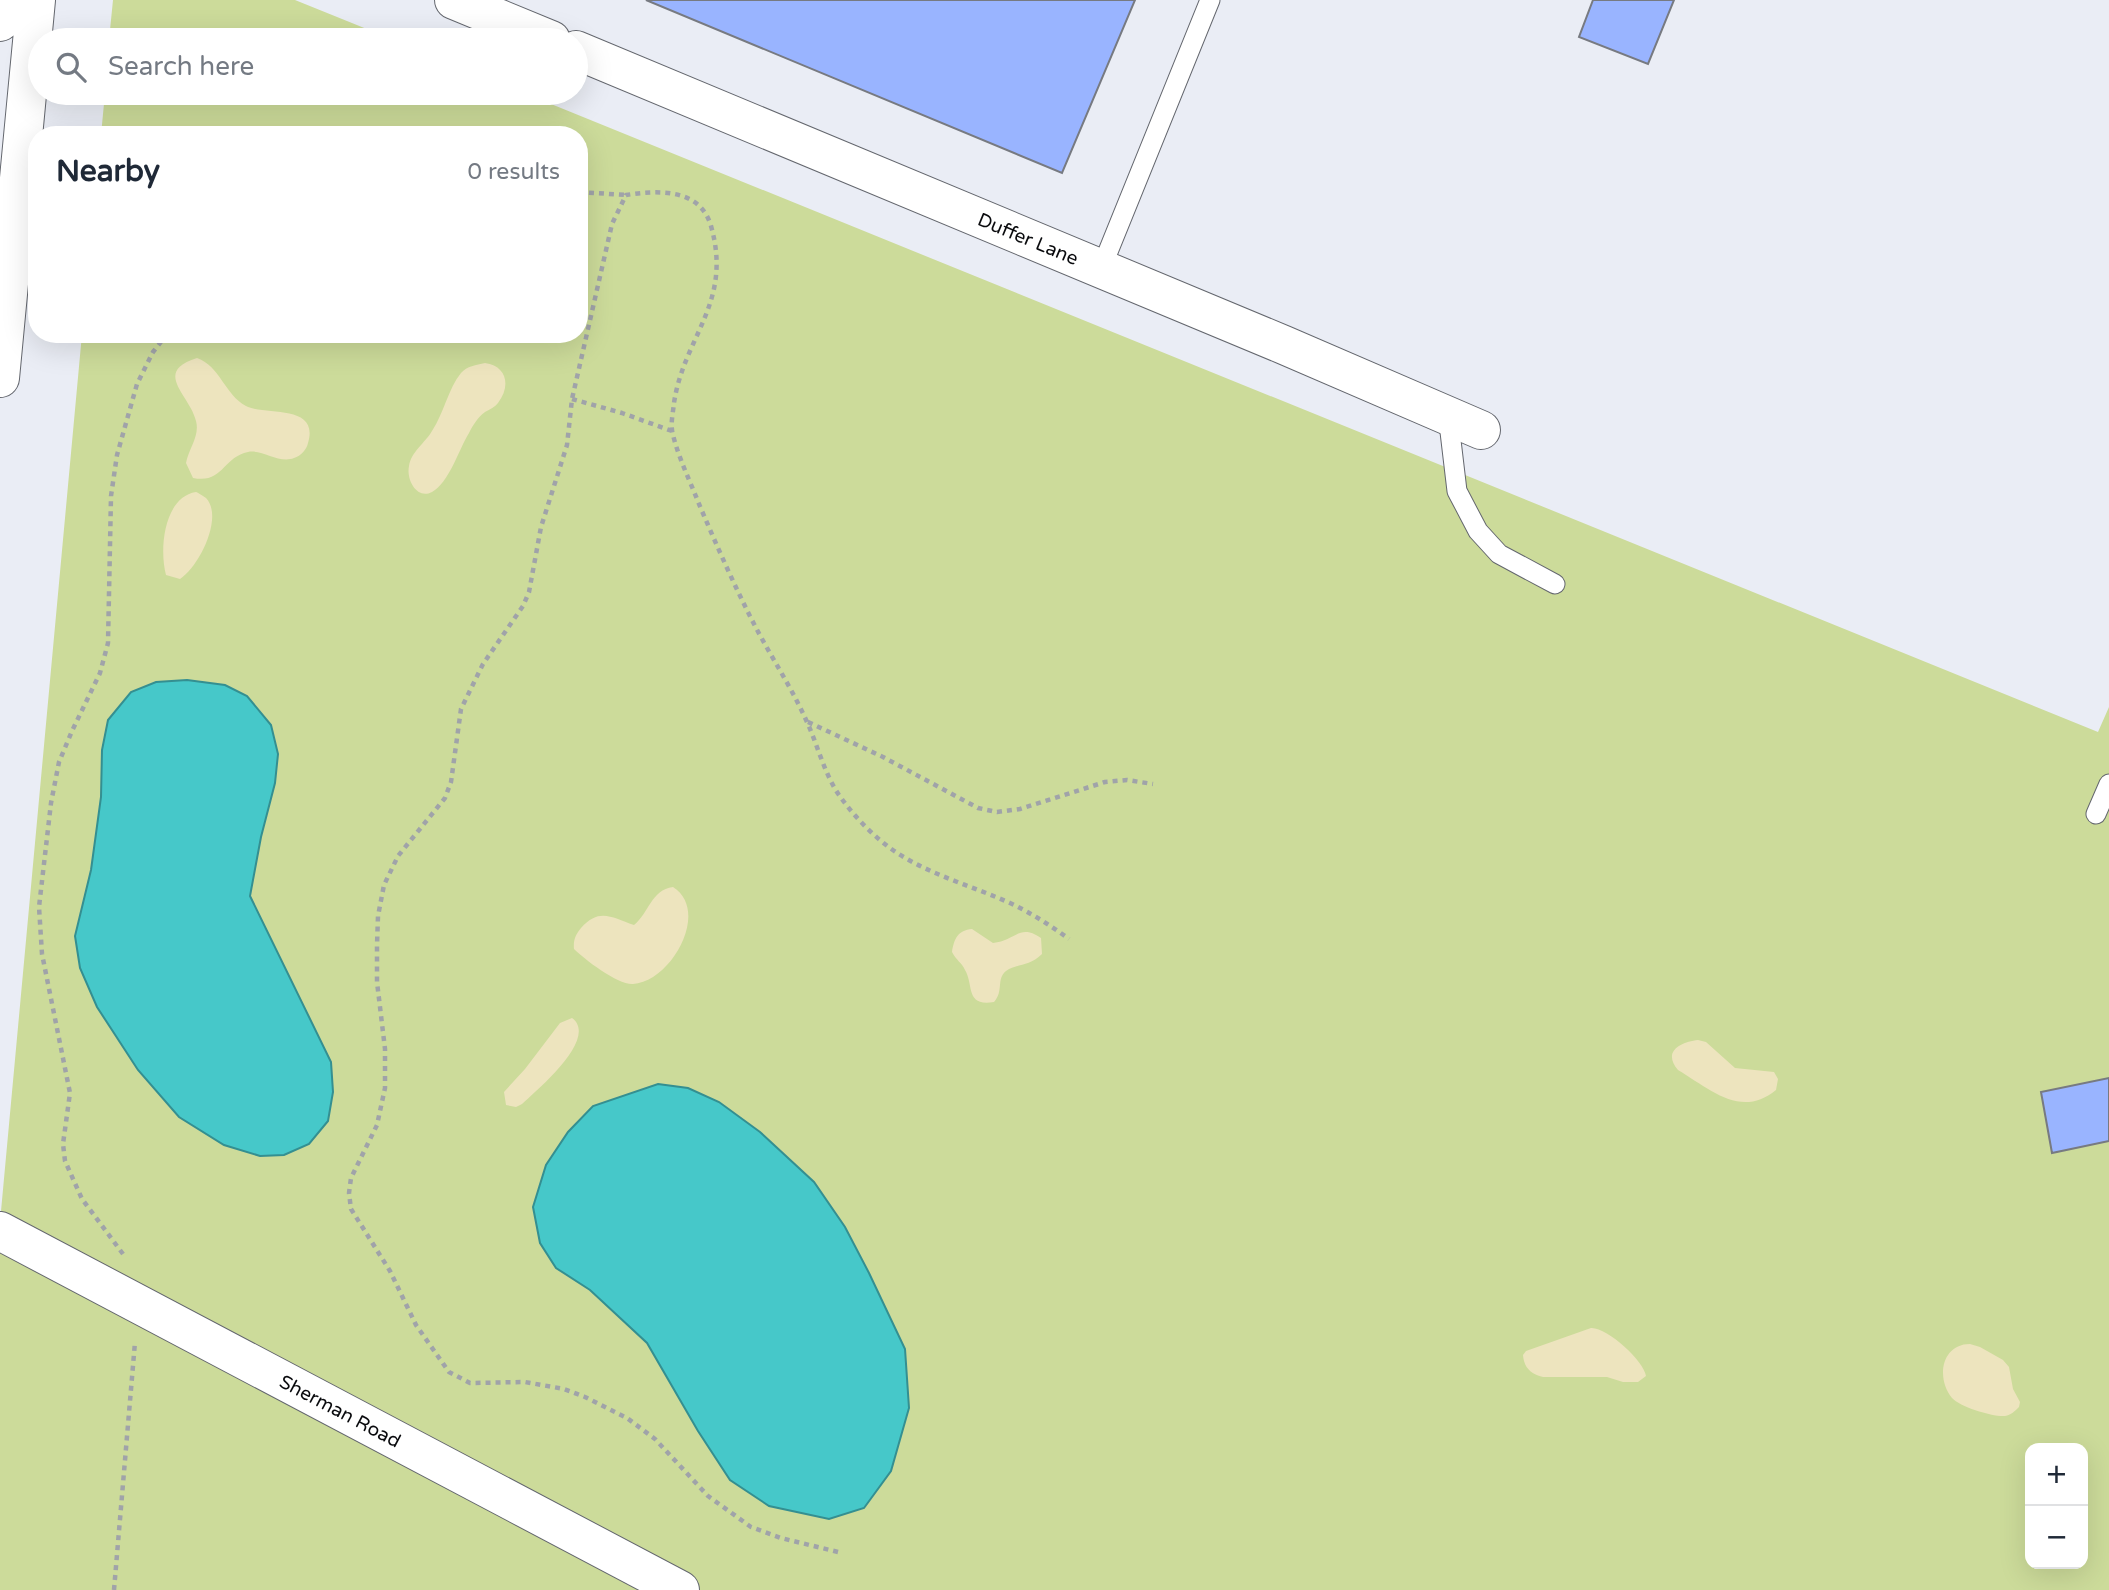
<!DOCTYPE html>
<html lang="en">
<head>
<meta charset="utf-8">
<style>
	body { margin:0; font-family:"Varela Round",sans-serif; background:#f6f6f7; color:#1f2937 }
	.controls { position:absolute; right:21px; bottom:21px; display:grid; overflow:hidden; border-radius:14px; box-shadow:0 7px 28px #0002 }
	.controls button { width:63px; height:63px; display:grid; place-items:center; padding:0; border:0; border-bottom:2px solid #e0e1e3; background:#fff; color:#1f2937; font:35px sans-serif }
	.list { margin:0; padding:0; list-style:none }
	h2 { display:flex; justify-content:space-between; align-items:center; height:91px; margin:0; padding:0 28px; font-size:30px }
	h2 small { font-size:23px; font-weight:400; color:#747a83 }
	.icon { flex:none; width:38px; height:38px; fill:none; stroke:currentColor; stroke-width:2; stroke-linecap:round; stroke-linejoin:round }
	.map { position:relative; flex:none; width:2109px; height:1590px; overflow:hidden }
	.search { position:absolute; background:#fff; box-shadow:0 7px 28px #0002; left:28px; top:28px; width:560px; height:77px; display:flex; align-items:center; gap:18px; box-sizing:border-box; padding:0 24px; border-radius:38px; color:#747a83; font-size:26px }
	.panel { position:absolute; background:#fff; box-shadow:0 7px 28px #0002; left:28px; top:126px; width:560px; height:217px; border-radius:28px }
	.map>svg:first-child { display:block }
	.green { fill:#ccdb9a; fill-rule:evenodd }
	.sand { fill:#ede4be }
	.water { fill:#46c8c9; stroke:#348f91; stroke-width:2 }
	.building { fill:#99b4ff; stroke:#777a81; stroke-width:2 }
	.lines { fill:none; stroke-linecap:round; stroke-linejoin:round }
	.service-casing { stroke:#64676e; stroke-width:21 }
	.minor-casing { stroke:#64676e; stroke-width:40 }
	.tertiary-casing { stroke:#64676e; stroke-width:40 }
	.path { stroke:#a0a3a9; stroke-width:4.5; stroke-dasharray:5 5; stroke-linecap:butt }
	.service { stroke:#fff; stroke-width:19 }
	.minor { stroke:#fff; stroke-width:38 }
	.tertiary { stroke:#fff; stroke-width:38 }
	.labels { text-anchor:middle; stroke-width:5; stroke-linejoin:round; paint-order:stroke }
	.street-label { font-size:19px; fill:#0a0b0e; stroke:#fff }
</style>
</head>
<body>
<div class="map">
<svg width="2109" height="1590" viewBox="0 0 2109 1590">
	<rect width="100%" height="100%" fill="#eaedf5"/>
	<path class="green" d="M113,0H295L394,40H109Z
		M105,93H524L2098,732L2109,707V1590H0V1222L82,334H579V135H101ZM2030,1448H2083V1564H2030Z"/>
	<path class="sand" d="M197,358C220,366 225,395 246,406C264,416 320,403 308,443C307,449 301,456 294,458C279,464 262,449 248,452C223,457 223,484 193,478L186,463C189,448 200,436 196,421C190,395 152,372 197,358Z
		M485,363C507,366 511,386 498,403C495,407 490,409 485,412C478,417 473,425 469,433C459,449 449,483 432,492C417,500 406,480 409,466C411,452 425,443 432,431C444,413 448,389 461,373C467,366 476,365 485,363Z
		M196,492C197,492 205,497 206,498C224,517 199,567 180,579L166,575C159,549 164,497 196,492Z
		M673,887C711,911 671,982 633,984C618,985 584,959 574,949C573,940 576,934 581,928C600,907 612,918 634,925C649,913 651,890 673,887Z
		M972,929L993,943C1016,941 1019,923 1041,938L1042,954C1029,967 1018,963 1006,971C996,979 1004,991 994,1002C965,1007 974,985 965,970C962,963 956,960 952,952C954,939 958,930 972,929Z
		M572,1018C599,1038 538,1089 522,1104L516,1107L506,1105L504,1092L525,1069L560,1023Z
		M1698,1040L1706,1042L1735,1068L1774,1072L1778,1079L1776,1090C1741,1119 1710,1089 1678,1070C1662,1051 1681,1042 1698,1040Z
		M1591,1328C1607,1327 1644,1361 1646,1376L1638,1382H1623L1607,1377H1543C1531,1374 1524,1368 1523,1355L1526,1351Z
		M1970,1344L1980,1347L2003,1360L2009,1367L2013,1389L2020,1402L2019,1407C2015,1411 2011,1415 2005,1416C1993,1417 1960,1407 1952,1398C1936,1379 1941,1344 1970,1344Z"/>
	<path class="water" d="M187,680L225,685L247,696L271,725L278,754L275,783L261,837L250,896L331,1062L333,1092L328,1121L309,1144L284,1155L260,1156L224,1145L179,1117L138,1070L97,1007L80,968L75,936L91,870L101,797L102,750L108,720L131,692L156,682Z
		M658,1084L688,1088L719,1102L760,1132L814,1182L845,1227L869,1273L905,1349L909,1408L891,1471L864,1508L829,1519L769,1506L730,1480L698,1431L647,1343L590,1290L556,1268L540,1243L533,1207L546,1165L568,1132L593,1106Z"/>
	<path class="building" d="M646,0H1135L1062,173Z
		M1593,0H1674L1648,64L1579,37Z
		M2109,1078V1141L2052,1153L2041,1092Z"/>
	<g class="lines">
		<defs>
			<path id="service" d="M1101,269L1210,0
				M1448,415L1457,491L1478,531L1499,554L1555,584
				M2096,814L2109,784"/>
			<g id="minor">
				<path d="M454,0L551,40"/>
				<path id="s1" d="M576,50L1284,345L1481,430"/>
				<path id="s2" d="M0,1231L680,1590"/>
			</g>
			<path id="tertiary" d="M0,22L6,0
				M0,378L36,0"/>
		</defs>
		<use href="#service" class="service-casing"/>
		<use href="#minor" class="minor-casing"/>
		<use href="#tertiary" class="tertiary-casing"/>
		<path class="path" d="M579,192L626,195
			M572,399L622,413L672,431
			M808,722L883,757L978,808L997,812L1020,809L1105,782L1127,780L1153,784
			M123,1254L82,1199L65,1161L63,1144L70,1093L42,954L39,907L51,803L59,762L72,731L100,673L108,643L111,496L117,455L137,384L153,352L167,334
			M838,1552L781,1538L751,1527L708,1496L655,1439L627,1418L585,1397L564,1389L525,1382L470,1383L449,1372L416,1325L390,1271L351,1209L349,1193L351,1178L377,1125L385,1088V1049L377,982V945L378,916L384,885L398,856L445,798L451,782L461,709L483,664L523,606L529,592L541,527L567,445L572,399L612,224L626,195C658,190 700,188 711,226C733,303 684,336 674,403C673,413 670,425 673,435C679,459 690,481 699,504C716,544 734,585 754,624C771,657 792,688 807,722C818,746 824,773 839,795C853,815 870,833 890,848C926,874 970,885 1010,903C1031,913 1050,925 1069,939
			M114,1590L135,1342"/>
		<use href="#service" class="service"/>
		<use href="#minor" class="minor"/>
		<use href="#tertiary" class="tertiary"/>
	</g>
	<g class="labels">
		<g class="street-label">
			<text dy="7" stroke="none"><textPath href="#s1" startOffset="490">Duffer Lane</textPath></text>
			<text dy="7" stroke="none"><textPath href="#s2" startOffset="385">Sherman Road</textPath></text>
		</g>
	</g>
</svg>
<div class="controls">
<button>+</button>
<button>−</button>
</div>
<div class="search"><svg class="icon" aria-label="search" viewBox="0 0 24 24"><circle cx="10" cy="10" r="6"/><path d="M15 15l6 6"/></svg>Search here</div>
<section class="panel">
<h2>Nearby<small>0 results</small></h2>
<ul class="list">
</ul>
</section>
</div>
</body>
</html>
